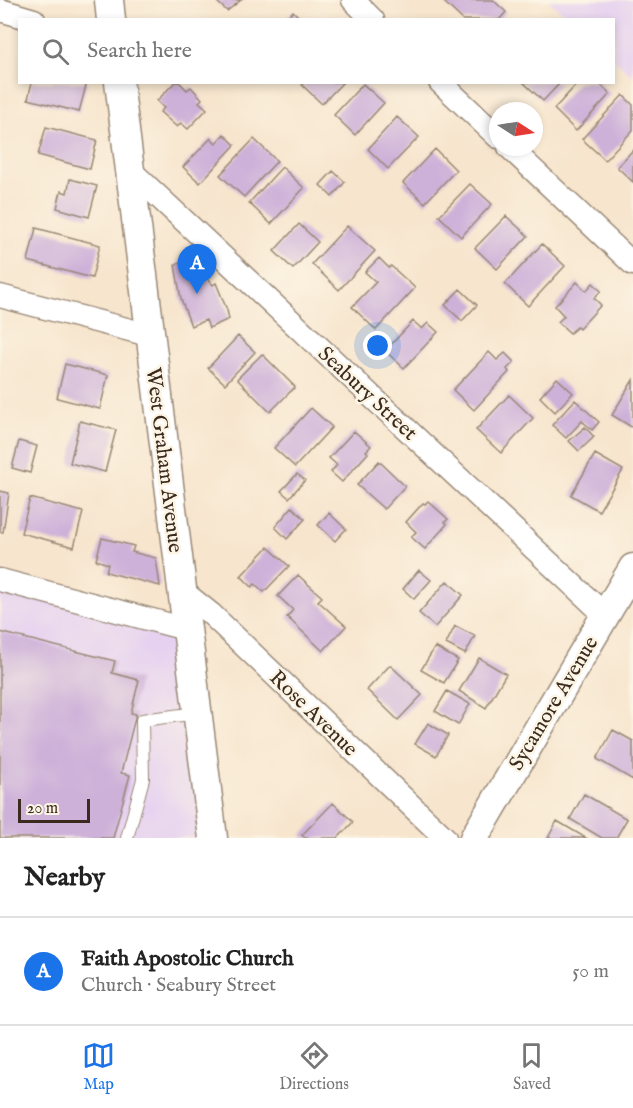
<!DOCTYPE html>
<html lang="en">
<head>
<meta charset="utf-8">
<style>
	body { margin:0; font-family:"IM FELL English",serif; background:#f2f2f2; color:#222 }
	.compass { position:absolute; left:489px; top:102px; width:54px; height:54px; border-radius:50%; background:#fff; box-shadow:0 3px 9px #0003; rotate:102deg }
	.scale { position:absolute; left:18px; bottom:15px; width:72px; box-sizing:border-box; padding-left:6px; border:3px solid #3b2a1e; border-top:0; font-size:16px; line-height:21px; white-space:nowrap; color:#3b2a1e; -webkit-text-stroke:4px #fcf5e5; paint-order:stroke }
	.you { position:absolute; left:378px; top:346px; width:21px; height:21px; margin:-15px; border:4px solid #fff; border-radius:50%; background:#1a73e8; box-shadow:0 0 0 9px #1a73e833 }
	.badge { display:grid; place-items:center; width:39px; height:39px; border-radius:50%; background:#1a73e8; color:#fff; font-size:20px; font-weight:700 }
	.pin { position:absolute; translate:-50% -50px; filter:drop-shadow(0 2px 3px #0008) }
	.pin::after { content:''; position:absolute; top:32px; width:21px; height:18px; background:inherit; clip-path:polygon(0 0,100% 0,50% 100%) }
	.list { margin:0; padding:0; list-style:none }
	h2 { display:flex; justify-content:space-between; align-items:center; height:78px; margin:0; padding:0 24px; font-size:26px }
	h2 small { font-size:20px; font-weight:400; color:#767676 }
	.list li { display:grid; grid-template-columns:39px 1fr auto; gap:18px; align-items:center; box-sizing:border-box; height:108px; padding:0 24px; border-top:2px solid #e0e0e0 }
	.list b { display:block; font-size:22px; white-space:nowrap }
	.list p { margin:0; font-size:20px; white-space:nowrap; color:#767676 }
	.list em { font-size:20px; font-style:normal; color:#767676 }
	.icon { flex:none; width:33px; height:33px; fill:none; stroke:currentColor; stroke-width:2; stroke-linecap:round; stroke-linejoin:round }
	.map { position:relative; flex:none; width:633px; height:838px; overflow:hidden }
	.search { position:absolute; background:#fff; box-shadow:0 3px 9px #0003; left:18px; right:18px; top:18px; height:66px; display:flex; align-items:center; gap:15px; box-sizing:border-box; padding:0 21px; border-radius:0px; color:#767676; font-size:22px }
	.sheet { height:186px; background:#fff }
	nav { display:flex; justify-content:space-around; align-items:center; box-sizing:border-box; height:84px; border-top:2px solid #e0e0e0; background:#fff; font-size:16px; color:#767676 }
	nav a { display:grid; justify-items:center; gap:3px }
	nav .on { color:#1a73e8 }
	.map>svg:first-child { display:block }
	.built { fill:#e6d2f0 }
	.building { fill:#cdb1d9 }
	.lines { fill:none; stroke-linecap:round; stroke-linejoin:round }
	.service-casing { stroke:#998876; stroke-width:14 }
	.minor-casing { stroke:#998876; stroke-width:25 }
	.tertiary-casing { stroke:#998876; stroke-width:31 }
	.service { stroke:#fff; stroke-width:12 }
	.minor { stroke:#fff; stroke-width:22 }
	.tertiary { stroke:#fff; stroke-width:28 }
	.labels { text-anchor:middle; stroke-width:5; stroke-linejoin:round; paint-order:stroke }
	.street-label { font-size:21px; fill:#3b2a1e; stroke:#fcf5e5 }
</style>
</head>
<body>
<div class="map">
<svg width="633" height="838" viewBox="0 0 633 838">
	<rect width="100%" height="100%" fill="#fcf5e5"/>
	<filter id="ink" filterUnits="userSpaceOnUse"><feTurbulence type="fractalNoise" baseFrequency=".0167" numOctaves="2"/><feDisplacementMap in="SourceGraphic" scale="12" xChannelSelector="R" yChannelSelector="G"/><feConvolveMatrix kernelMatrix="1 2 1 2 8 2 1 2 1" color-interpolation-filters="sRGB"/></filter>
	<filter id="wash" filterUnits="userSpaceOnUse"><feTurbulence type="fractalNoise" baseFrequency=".008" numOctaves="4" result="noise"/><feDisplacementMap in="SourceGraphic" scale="24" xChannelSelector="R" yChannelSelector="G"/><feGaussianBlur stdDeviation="1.35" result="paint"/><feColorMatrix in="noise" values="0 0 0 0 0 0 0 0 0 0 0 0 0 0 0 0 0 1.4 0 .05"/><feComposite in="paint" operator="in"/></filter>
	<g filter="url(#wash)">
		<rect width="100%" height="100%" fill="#f7e5cd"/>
		<path class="built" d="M548,0H633V76L614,59V20L570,19Z
			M0,581L191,630L215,838H0Z"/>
		<g id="blocks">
			<path class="building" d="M215,0H241L227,11Z
				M446,0H493L506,12L499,20H463L444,2Z
				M293,11L302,20H285Z
				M32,82H87L79,112L28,99Z
				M175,82H179L187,90L191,87L202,99L199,102L207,109L188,129L181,123L177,127L160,112L164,108L157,101Z
				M304,82H343L322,104L302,85Z
				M523,82H561L543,101Z
				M579,82H598L610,94L576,131L554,109Z
				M363,84L384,103L355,135L334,115Z
				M623,95L633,105V130L605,160L582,139Z
				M397,117L419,137L388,169L368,149Z
				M46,127L97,140L90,169L38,155Z
				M224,134L235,145L200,183L183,167L211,138L216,143Z
				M254,139L277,161L244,197L220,175Z
				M435,149L456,170L425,203L403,183Z
				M633,150V182L617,167Z
				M282,167L304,188L271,224L249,203Z
				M333,171L345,182L332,197L320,185Z
				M70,179L97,186L89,217L57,208L61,191L67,193Z
				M470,184L492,204L461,237L439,216Z
				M506,216L528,236L497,269L475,248Z
				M299,224L318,242L293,269L274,251Z
				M347,226L375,251L339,290L312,264Z
				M36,228L100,245L92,278L28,261Z
				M542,244L565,266L528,306L505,284Z
				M190,257L213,285L216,283L227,310L229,319L209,328L206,320L191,326L181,299L175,265Z
				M379,258L389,268L391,266L415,288L376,330L352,307L376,282L365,272Z
				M577,282L586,291L593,283L601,291L594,298L601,305L579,329L577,327L570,333L558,322L564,316L555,306Z
				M460,289L477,305L462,321L445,305Z
				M413,321L422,329L428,323L438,332L404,368L385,351Z
				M238,336L255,352L225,384L208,368Z
				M489,352L497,360L505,353L514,362L507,369L509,372L474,410L453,390Z
				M262,354L295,387L270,412L237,379Z
				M65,364L108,375L100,409L57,398Z
				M557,378L573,393L555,412L540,397Z
				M633,380V428L612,415Z
				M509,395L533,418L501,453L476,430Z
				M575,400L599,422L592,430L582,421L566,438L552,425Z
				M311,408L332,427L295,467L274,448Z
				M80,421L116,430L105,472L70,463Z
				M585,427L594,437L579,451L569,441Z
				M354,431L371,446L366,451L368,453L342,482L331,472L337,465L329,458Z
				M19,441L37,446L30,473L12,468Z
				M595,454L623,470L599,511L571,495Z
				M379,461L405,486L384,509L357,485Z
				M297,474L305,480L289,498L281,491Z
				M0,491L9,493L3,532H0Z
				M30,498L83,512L74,547L21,533Z
				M428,501L448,519L445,522L447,524L425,549L411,537L416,532L406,522L423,503L425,504Z
				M292,507L305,519L287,539L275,527Z
				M329,513L346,529L335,541L318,525Z
				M102,538L134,546L132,552L156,558L160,586L106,572L108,564L96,560Z
				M268,547L289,566L264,592L255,584L252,587L241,576Z
				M419,570L431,580L414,599L403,589Z
				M298,575L322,597L318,601L346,626L323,651L287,617L293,610L278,596Z
				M447,581L463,595L435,627L419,613Z
				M455,626L475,636L465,654L446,644Z
				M0,632L115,661L112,673L139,680L131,713L136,714L121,773L130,775L113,838H0Z
				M435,647L458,660L444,683L421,670Z
				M479,658L506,674L486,708L459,691Z
				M390,665L422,695L398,720L367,690Z
				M447,691L470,704L458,725L435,711Z
				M428,723L448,735L436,756L415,744Z
				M613,730L633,741V780L597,759Z
				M584,794L627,819L616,838H602L570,819Z
				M333,803L353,822L338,838H305L302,835Z
				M557,821L586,838H548Z"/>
		</g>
	</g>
	<g filter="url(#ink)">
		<use href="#blocks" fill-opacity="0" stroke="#998876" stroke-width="1.5"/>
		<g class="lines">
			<defs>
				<path id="service" d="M127,838L143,779L142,720L197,713"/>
				<path id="minor" d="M353,0L373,20
					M0,10L34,20
					M440,82L498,137
					M509,147L633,264
					M130,170L605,615
					M0,296L149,335
					M0,580L186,629
					M181,590L211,614L445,838"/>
				<path id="tertiary" d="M109,0L111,20
					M119,82L213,838
					M474,838L633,568"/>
			</defs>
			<use href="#service" class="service-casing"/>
			<use href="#minor" class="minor-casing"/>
			<use href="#tertiary" class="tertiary-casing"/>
			<use href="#service" class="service"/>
			<use href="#minor" class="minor"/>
			<use href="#tertiary" class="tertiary"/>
		</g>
	</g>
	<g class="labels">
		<g class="street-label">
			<text transform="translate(368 393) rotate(43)" y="7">Seabury Street</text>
			<text transform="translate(165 460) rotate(83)" y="7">West Graham Avenue</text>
			<text transform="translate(553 703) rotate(-59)" y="7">Sycamore Avenue</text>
			<text transform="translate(314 713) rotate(44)" y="7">Rose Avenue</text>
		</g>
	</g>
</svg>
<svg class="compass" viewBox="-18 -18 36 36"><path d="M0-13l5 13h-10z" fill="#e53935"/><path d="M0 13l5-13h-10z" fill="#767676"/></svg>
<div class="scale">20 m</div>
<div class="you"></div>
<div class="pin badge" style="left:197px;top:294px">A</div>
<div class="search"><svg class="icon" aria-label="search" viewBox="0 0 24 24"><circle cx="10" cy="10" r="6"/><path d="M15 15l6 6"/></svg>Search here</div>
</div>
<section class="sheet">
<h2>Nearby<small></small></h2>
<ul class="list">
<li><span class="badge">A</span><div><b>Faith Apostolic Church</b><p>Church · Seabury Street</p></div><em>50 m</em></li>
</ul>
</section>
<nav>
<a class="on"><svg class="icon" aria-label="map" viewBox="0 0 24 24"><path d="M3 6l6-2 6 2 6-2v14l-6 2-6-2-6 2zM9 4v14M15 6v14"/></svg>Map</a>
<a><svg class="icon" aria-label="directions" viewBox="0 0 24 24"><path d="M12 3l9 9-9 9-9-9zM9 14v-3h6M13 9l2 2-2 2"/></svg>Directions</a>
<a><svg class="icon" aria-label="saved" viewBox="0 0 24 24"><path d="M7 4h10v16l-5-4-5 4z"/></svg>Saved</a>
</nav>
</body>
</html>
